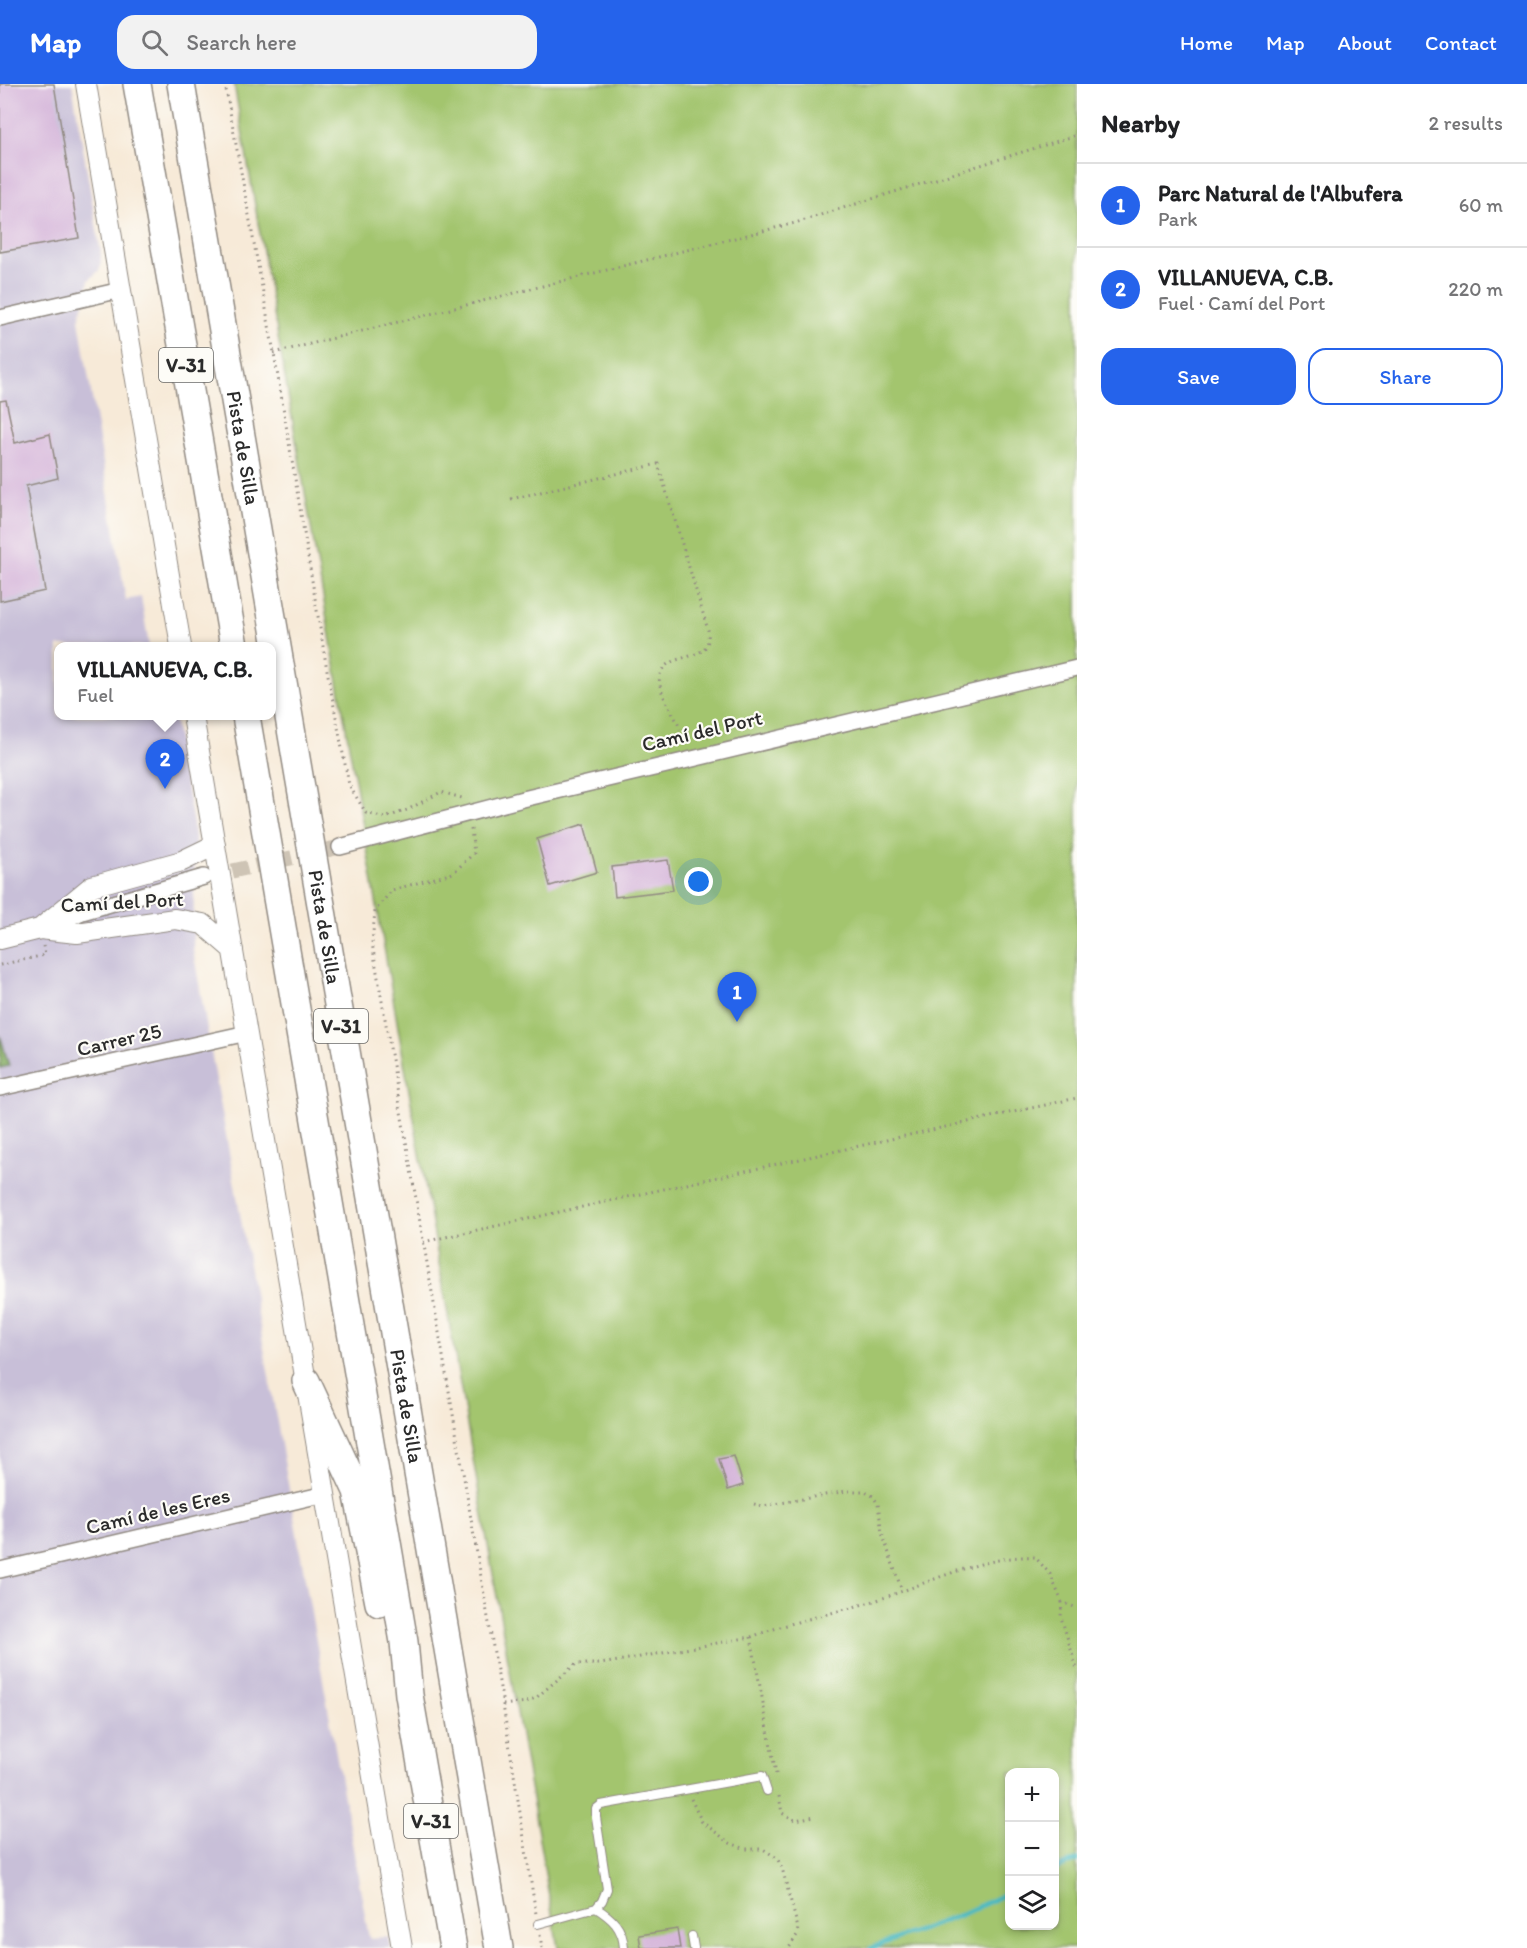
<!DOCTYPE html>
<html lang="en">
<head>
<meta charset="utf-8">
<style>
	body { margin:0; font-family:Itim,sans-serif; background:#f2f2f2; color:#202124 }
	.controls { position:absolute; right:18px; bottom:18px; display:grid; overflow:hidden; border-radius:12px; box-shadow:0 3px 9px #0003 }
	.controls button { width:54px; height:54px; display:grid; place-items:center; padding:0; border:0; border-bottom:2px solid #e0e0e0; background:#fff; color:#202124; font:30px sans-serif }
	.you { position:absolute; left:699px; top:798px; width:21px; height:21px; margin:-15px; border:4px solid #fff; border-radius:50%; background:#1a73e8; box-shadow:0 0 0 9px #1a73e833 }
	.badge { display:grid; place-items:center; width:39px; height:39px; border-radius:50%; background:#2563eb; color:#fff; font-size:20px; font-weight:700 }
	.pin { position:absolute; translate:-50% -50px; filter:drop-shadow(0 2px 3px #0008) }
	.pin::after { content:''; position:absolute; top:32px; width:21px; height:18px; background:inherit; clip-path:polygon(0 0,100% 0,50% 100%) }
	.popup { position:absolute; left:54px; top:558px; width:222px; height:78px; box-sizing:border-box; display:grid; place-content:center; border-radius:12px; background:#fff; filter:drop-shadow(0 2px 4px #0005); font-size:20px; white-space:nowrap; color:#757577 }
	.popup b { font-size:22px; color:#202124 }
	.popup::after { content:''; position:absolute; left:50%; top:100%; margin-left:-12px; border:12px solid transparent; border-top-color:#fff }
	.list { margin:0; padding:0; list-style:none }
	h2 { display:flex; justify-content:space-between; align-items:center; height:78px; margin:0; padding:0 24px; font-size:26px }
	h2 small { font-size:20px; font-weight:400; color:#757577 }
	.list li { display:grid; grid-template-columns:39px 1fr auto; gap:18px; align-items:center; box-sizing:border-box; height:84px; padding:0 24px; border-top:2px solid #e0e0e0 }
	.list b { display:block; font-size:22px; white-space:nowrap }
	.list p { margin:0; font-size:20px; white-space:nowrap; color:#757577 }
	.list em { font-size:20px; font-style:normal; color:#757577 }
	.actions { display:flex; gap:12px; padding:18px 24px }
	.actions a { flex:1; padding:14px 0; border:2px solid #2563eb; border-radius:18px; text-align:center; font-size:21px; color:#2563eb }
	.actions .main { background:#2563eb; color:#fff }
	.icon { flex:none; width:33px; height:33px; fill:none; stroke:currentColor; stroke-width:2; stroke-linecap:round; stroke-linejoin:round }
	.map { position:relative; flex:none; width:1077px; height:1864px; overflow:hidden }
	header { display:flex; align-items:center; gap:36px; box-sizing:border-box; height:84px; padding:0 30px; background:#2563eb; color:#fff }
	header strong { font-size:28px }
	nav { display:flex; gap:33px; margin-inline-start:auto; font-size:21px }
	.search { width:420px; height:54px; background:#f2f2f2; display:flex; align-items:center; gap:15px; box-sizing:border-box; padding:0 21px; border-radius:18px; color:#757577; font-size:22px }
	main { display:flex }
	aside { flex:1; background:#fff }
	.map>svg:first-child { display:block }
	.industrial { fill:#c8bfd8 }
	.green { fill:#a3c56e; stroke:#67784c; stroke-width:1.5; fill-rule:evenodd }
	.forest { fill:#82aa61; stroke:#566a46; stroke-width:1.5 }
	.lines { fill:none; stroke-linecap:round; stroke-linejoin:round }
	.stream { stroke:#4ab9c2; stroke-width:5 }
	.building { fill:#d5b6da }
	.minor-tunnel { stroke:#cec4b5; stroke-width:15; stroke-dasharray:15 8; stroke-linecap:butt }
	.service-casing { stroke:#918a82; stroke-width:10 }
	.minor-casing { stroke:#918a82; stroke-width:18 }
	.tertiary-casing { stroke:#918a82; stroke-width:22 }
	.motorway-casing { stroke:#918a82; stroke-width:30 }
	.path { stroke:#918a82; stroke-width:3; stroke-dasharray:1.5 4.5; stroke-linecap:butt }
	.service { stroke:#fff; stroke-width:8 }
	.minor { stroke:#fff; stroke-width:15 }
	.tertiary { stroke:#fff; stroke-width:20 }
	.motorway { stroke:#fff; stroke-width:27 }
	.labels { text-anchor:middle; stroke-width:4.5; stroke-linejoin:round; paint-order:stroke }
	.shield { fill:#fdfcf7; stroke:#6a6a68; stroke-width:1.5 }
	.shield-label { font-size:20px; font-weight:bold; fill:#2b2b2b }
	.street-label { font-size:21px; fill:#2b2b2b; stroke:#fdfcf7 }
</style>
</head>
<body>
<header>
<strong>Map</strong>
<div class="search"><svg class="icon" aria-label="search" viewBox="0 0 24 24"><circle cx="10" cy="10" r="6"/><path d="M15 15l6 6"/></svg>Search here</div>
<nav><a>Home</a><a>Map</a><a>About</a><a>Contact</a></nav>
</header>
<main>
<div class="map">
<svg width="1077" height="1864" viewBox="0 0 1077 1864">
	<rect width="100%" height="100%" fill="#fdfcf7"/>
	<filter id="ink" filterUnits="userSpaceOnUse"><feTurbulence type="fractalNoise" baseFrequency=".0167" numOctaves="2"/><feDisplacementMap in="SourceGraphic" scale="12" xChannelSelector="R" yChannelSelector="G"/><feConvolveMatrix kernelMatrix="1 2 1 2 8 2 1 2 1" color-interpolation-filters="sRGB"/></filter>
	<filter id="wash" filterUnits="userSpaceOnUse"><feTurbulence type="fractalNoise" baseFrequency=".008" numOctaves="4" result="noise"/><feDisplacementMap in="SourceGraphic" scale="24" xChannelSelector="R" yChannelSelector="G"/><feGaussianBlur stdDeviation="1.35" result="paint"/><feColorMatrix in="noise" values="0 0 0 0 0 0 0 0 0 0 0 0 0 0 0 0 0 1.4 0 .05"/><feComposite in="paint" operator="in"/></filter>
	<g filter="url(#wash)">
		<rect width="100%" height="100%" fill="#f7ead8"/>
		<path class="industrial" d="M0,0H72L101,170L100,185L89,196L79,236L126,516L141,513L149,562H58V632H174L195,752L193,866L369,1854L388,1853L390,1864H0Z"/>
		<path class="green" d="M234,0H1077V1864H558ZM1010,1688H1054V1842H1010Z"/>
		<path class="forest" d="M0,951L9,982L0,984Z"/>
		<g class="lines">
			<path class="stream" d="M1054,1786L1077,1776
				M871,1864L958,1832L1010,1808"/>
		</g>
		<g id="blocks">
			<path class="building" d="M0,0H54L79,154L0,168Z
				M6,316L15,359L50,350L58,394L26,402L45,507L0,517V317Z
				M584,740L597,788L550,802L537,755Z
				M668,776L673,806L615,813L612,783Z
				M734,1372L743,1401L728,1406L719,1375Z
				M677,1845L680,1864H641L639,1851Z"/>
		</g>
	</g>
	<g filter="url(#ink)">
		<use href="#blocks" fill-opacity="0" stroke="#918a82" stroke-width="1.5"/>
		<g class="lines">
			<path class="minor-tunnel" d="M210,792L340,763"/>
			<defs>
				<path id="service" d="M596,1824C612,1834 623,1844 624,1864
					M538,1840L596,1824L602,1817L607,1805L596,1733V1725L601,1721L762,1692L767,1707
					M692,1852L694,1864"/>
				<path id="minor" d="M0,234L121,206
					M340,763L523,715L1077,584
					M54,840L82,828L204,793
					M0,1004L247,949
					M0,1486L325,1410"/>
				<path id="tertiary" d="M86,0L181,562
					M193,632L402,1864
					M40,845L92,802L182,777L215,761
					M0,855L40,845L77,849L175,835L203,840L233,866"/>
				<g id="motorway">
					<path d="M137,0L234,562"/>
					<path id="s1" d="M181,0L499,1864"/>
					<path d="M246,632L404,1558L409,1611L453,1864"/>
					<path d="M306,1297L357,1407L379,1519"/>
				</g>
			</defs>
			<use href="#service" class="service-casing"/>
			<use href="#minor" class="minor-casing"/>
			<use href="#tertiary" class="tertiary-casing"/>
			<use href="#motorway" class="motorway-casing"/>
			<path class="path" d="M225,0L274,269L327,586L349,701L366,729L385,734L407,726L441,708L462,714
				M274,269L795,139L1077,51
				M511,415L658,380L708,546C708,550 709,556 707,560C700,577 669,570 661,588C654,603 672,626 678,640C681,647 682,655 684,662
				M471,745L474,769L453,789L392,806L375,827L372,859L503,1621L536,1830
				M0,881L45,871L43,862
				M423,1158L1077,1014
				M754,1420L762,1422L786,1418L847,1407H863L873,1412L878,1420L882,1449L902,1507
				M1062,1518L1061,1533L1077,1585
				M751,1553L776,1690
				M503,1621L527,1618L537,1613L576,1580H601L751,1553C792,1537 837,1529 880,1515C925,1500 988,1470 1035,1473L1050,1490L1062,1518L1077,1524
				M779,1712L782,1729L795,1736L815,1732
				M691,1715L702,1738L730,1759L746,1765H763L777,1774L782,1784L798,1844L797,1851L789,1864
				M540,1851L542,1864"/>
			<use href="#service" class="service"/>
			<use href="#minor" class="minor"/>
			<use href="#tertiary" class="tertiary"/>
			<use href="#motorway" class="motorway"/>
		</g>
	</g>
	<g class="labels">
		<g class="shield">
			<rect x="159" y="264" width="54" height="34" rx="4.5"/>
			<rect x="314" y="925" width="54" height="34" rx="4.5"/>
			<rect x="404" y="1720" width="54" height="34" rx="4.5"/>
		</g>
		<g class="shield-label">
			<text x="186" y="288">V-31</text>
			<text x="341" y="949">V-31</text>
			<text x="431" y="1744">V-31</text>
		</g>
		<g class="street-label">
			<text dy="7" stroke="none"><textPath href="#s1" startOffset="369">Pista de Silla</textPath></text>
			<text transform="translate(702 647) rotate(-13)" y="7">Camí del Port</text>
			<text transform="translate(122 818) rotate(-3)" y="7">Camí del Port</text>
			<text dy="7" stroke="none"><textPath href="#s1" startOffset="855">Pista de Silla</textPath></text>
			<text transform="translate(119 956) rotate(-13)" y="7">Carrer 25</text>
			<text dy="7" stroke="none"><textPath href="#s1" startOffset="1341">Pista de Silla</textPath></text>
			<text transform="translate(158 1427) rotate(-13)" y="7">Camí de les Eres</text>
		</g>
	</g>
</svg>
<div class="controls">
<button>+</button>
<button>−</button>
<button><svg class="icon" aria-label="layers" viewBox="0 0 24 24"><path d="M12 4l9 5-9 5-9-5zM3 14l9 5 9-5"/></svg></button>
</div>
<div class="you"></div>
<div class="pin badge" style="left:737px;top:938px">1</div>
<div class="pin badge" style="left:165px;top:705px">2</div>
<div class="popup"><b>VILLANUEVA, C.B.</b>Fuel</div>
</div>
<aside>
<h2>Nearby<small>2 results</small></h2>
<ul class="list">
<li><span class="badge">1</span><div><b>Parc Natural de l'Albufera</b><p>Park</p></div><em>60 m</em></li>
<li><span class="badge">2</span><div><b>VILLANUEVA, C.B.</b><p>Fuel · Camí del Port</p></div><em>220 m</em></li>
</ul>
<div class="actions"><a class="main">Save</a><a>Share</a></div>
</aside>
</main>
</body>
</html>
